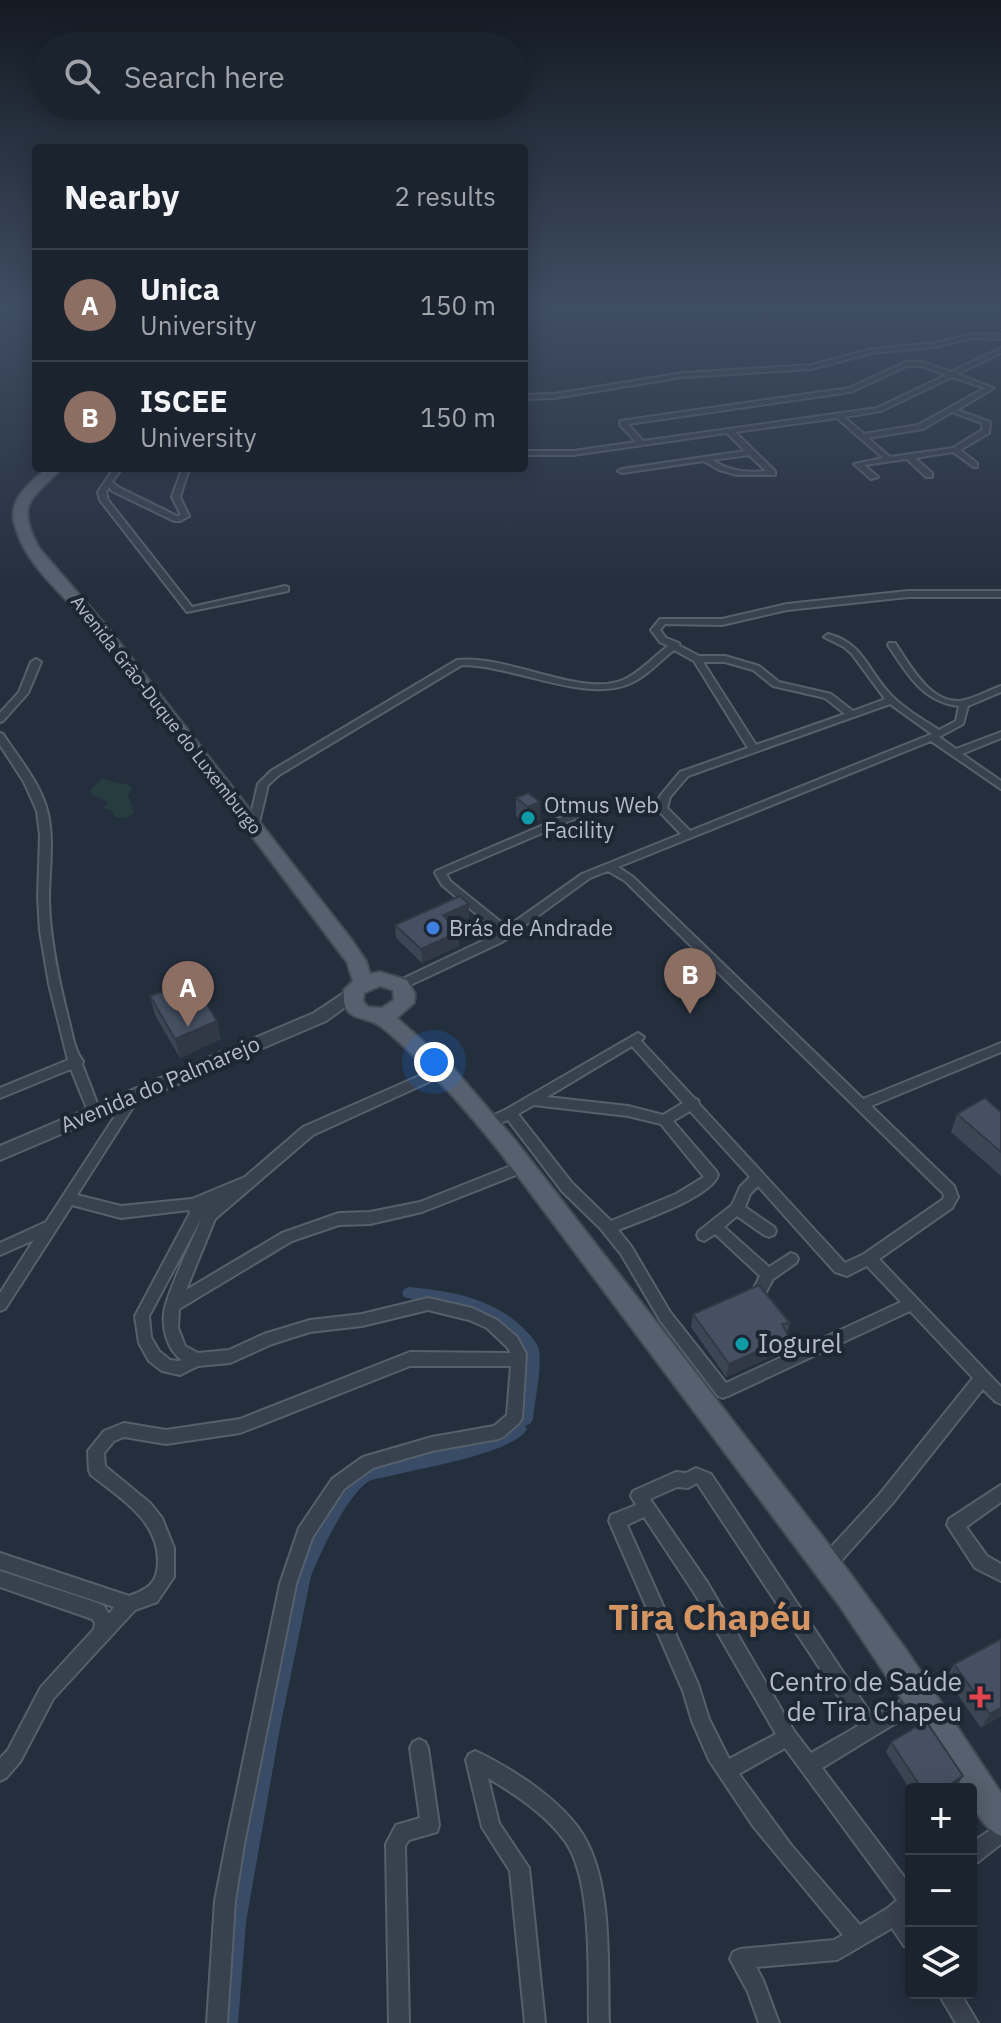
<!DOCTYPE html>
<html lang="en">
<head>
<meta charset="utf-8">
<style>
	body { margin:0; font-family:"IBM Plex Sans",sans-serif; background:#282f3a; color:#f1f3f6 }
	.controls { position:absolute; right:24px; bottom:24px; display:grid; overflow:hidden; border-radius:8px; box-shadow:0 4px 20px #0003 }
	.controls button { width:72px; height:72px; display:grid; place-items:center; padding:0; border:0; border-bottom:2px solid #39404a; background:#1b232e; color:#f1f3f6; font:40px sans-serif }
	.you { position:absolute; left:434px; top:1062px; width:28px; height:28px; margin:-20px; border:6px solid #fff; border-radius:50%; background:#1a73e8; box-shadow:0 0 0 12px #1a73e833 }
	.badge { display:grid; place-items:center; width:52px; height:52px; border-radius:50%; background:#d93025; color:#fff; font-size:26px; font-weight:700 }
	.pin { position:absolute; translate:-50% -66px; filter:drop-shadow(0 2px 4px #0008) }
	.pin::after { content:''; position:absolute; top:42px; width:28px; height:24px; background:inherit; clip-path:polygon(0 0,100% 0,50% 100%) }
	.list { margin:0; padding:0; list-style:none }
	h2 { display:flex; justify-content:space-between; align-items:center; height:104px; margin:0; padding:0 32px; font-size:34px }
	h2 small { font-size:26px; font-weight:400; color:#a0a4aa }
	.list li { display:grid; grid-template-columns:52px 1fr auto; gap:24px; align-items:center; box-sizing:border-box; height:112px; padding:0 32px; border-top:2px solid #39404a }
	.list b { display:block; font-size:30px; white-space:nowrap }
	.list p { margin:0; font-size:26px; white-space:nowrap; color:#a0a4aa }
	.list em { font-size:26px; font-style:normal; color:#a0a4aa }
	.icon { flex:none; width:44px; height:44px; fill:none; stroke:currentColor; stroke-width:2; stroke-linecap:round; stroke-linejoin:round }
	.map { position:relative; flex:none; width:1001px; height:2023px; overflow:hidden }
	.search { position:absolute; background:#1b232e; box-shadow:0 4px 20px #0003; left:32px; top:32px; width:496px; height:88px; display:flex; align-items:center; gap:20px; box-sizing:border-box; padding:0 28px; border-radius:44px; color:#a0a4aa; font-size:30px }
	.panel { position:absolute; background:#1b232e; box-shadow:0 4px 20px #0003; left:32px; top:144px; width:496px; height:328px; border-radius:8px }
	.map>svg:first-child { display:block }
	.green { fill:#263c3f }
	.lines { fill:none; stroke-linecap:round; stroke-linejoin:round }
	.canal { fill:#394c67; fill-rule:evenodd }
	.minor-casing { stroke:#565f6c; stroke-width:4 }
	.tertiary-casing { stroke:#565f6c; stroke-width:4 }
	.primary-casing { stroke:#414a57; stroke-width:4 }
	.minor { fill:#38414e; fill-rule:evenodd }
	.tertiary { fill:#38414e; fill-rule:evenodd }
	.primary { fill:#56606e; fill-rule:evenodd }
	.wall { fill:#3b4654 }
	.shaded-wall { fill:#303945 }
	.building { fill:#455162; stroke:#303945; stroke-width:2 }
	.culture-dot { fill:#0f9aa8; stroke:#1d2633; stroke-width:3 }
	.shop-dot { fill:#3f7fe0; stroke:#1d2633; stroke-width:3 }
	.health-dot { fill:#e0444e; stroke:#1d2633; stroke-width:3 }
	.labels { text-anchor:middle; stroke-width:8; stroke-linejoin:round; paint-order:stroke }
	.far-street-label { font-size:18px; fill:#b4bcc9; stroke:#1d2633 }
	.poi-label { font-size:22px; fill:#b4bcc9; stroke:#1d2633; text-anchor:start }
	.street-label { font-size:22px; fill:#b4bcc9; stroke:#1d2633 }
	.near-poi-label { font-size:26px; fill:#b4bcc9; stroke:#1d2633; text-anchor:start }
	.near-district-label { font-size:36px; font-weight:bold; fill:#d59563; stroke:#1d2633 }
</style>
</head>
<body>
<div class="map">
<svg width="1001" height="2023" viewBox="0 0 1001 2023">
	<rect width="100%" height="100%" fill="#242f3e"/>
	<path class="green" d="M102,779L129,785L132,789L128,795L134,813L127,818L115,817L112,811L103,808L108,802L93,795L90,790Z"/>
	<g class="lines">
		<path class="canal" d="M409,1287C451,1291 494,1298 525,1330C531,1336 537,1342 539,1350C542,1371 535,1397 533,1419L530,1424L525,1426L527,1429C514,1453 422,1468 394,1475C387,1477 376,1478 369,1481C347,1495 321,1551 311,1576L280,1728L246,1922L238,2023H218L226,1922L240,1846L295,1576L305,1549L335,1494L359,1470L489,1438L519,1422L517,1419L525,1363L524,1349C501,1323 476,1309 442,1303C429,1301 416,1301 404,1297L402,1293L404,1289Z"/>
		<defs>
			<path id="minor" d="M972,334L1001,335V339L972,338L935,347L872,353L811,369L683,377L554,398L524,399V395L554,394L683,373L811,365L872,349L935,343Z
				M1001,348V353L957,374L994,388L957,410L990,422L989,433L960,450L977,463V467H974L953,452L915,458L932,473V477H926L907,459L864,465L878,477L871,479L854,464L883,458L837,418L735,432L775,471V475H737L719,470L704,461L622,473L618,471L622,469L745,451L727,433L573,455H524V451H573L636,442L620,425V421L849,388L906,362H922L951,372ZM907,366H921L946,375L877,408L643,441L628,424L851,392ZM952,377L985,388L918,425L864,434L844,417L881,411ZM952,412L982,423V430L953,448L890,457L868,438L923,429ZM749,455L766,471C746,473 729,471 712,460Z
				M114,468H122L112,482L118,487L177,516L181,515L172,497L182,469L193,468L188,472L180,497L189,516L180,521H174L112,491L109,487L106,492L108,500L192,607L285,586L288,587V591L187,612L100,500L98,492Z
				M908,591H1001V597H908L787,610L722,625L665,624L660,630L666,638L679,643L680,646L699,656H725L759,666L779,682L831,694L853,711L885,699L852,654L844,647L824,637L828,634C863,643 867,669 889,693C903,708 922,719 939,730L956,721L959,706C922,702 907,673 888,645L889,643H895C910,665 932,708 965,700C977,697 989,690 1001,686V692L968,706L963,724L939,737L956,749L1001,732V738L962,754L1001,781V789L931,741L618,867L633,877L863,1099L1001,1043V1052L871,1106L954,1186L958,1197L952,1208L879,1259L1001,1387V1404L996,1402L983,1389L891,1505L833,1570L827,1572L821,1570L819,1564L821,1558L879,1495L973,1378L910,1311L728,1396L723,1398L718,1396L660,1320L621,1254L600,1228L562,1191L508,1120L486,1129L481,1127L480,1124L481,1121L505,1110L638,1033L644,1037L641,1041L694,1098L698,1100L699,1104L845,1263L864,1254L942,1200L944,1197L943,1193L625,881L608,871L590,878L502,942L404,988H396L394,985L396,982L499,933L442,885L435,873L436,871L569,814H577L578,816L577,818L446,874L450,881L507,927L582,874L681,834L657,809L660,796L680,772L748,748L694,661L674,650C660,661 646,677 629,684C585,703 512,665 462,665L279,775L268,785L258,827L253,830L248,827L258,784L271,771L457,660C507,654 581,698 623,680C640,673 653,657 668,646L660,642L651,630L660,619H722L787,604ZM703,662H725L753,670L773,686L825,698L845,714L756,745ZM890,704L932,734L690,831L667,808L670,797L688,776ZM632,1046L683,1103L663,1115L628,1106L547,1097ZM534,1105L628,1116L661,1124L704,1177L676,1194L611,1221L572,1183L518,1114ZM690,1111L750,1177L740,1187L732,1205L699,1231L697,1235L699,1239L704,1241L715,1234L760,1276L753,1290L755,1294L760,1296L765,1294L773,1279L796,1263L798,1259L796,1255L791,1253L769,1267L724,1227L737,1216L764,1235L769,1237L774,1235L776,1231L774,1227L745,1207L750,1194L758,1186L835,1272L847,1276L867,1266L901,1302L726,1383L670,1312L631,1246L618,1230C640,1221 712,1197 718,1175L716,1171L673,1121Z
				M36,659L41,662L28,693L3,721L0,722V713L19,692L31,662Z
				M0,733L3,734C19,759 42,785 48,814C54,842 49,872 49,900C50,941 59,982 69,1021C72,1034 75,1052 83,1061L82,1064L100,1111L99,1114H89L88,1111L71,1069L0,1098V1088L68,1060L49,984L40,931L38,897L40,835L37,811L24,782L0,745Z
				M442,1066L446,1068L448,1071L446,1074L313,1135L215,1219L186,1290L282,1233L339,1213L370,1212L420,1202L521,1162L526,1163L528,1167L526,1171L422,1212L370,1224L339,1225L292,1241L179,1309L178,1328L185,1346L198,1353L229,1350L264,1334L310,1320L362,1314L428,1298L472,1308L497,1320L517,1337L526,1354L522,1418L519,1423L503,1437L498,1439L432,1451L373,1468L344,1489L312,1538L296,1584L244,1844L235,1901L227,2023H207L215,1901L226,1844L280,1584L299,1528L332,1479L363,1457L432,1437L494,1426L507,1415L511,1366H410L240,1433L166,1444L124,1437L114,1441L104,1453L105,1466L150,1503L162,1518L174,1548V1577L157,1602L135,1610L53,1699L20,1762L6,1778L0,1781V1758L8,1750L41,1687L94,1629L95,1623L92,1619L0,1587V1571L98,1603L104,1606L109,1614L114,1607L0,1569V1553L129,1596C148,1589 158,1583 158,1561C158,1520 120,1498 91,1475L89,1470L88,1451L104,1431L124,1423L166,1430L240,1419L410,1352L511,1353L507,1347L487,1328L469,1320L428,1310L362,1326L310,1332L272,1344L230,1363L198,1366L180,1375L162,1371L149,1361L139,1343L135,1316L190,1213L189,1210L121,1218L72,1205L5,1309L0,1311V1293L34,1240L0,1255V1243L46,1222L132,1090H140L142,1093L77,1195L121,1206L192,1199L245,1177L303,1127ZM202,1217C190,1246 175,1275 166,1304C160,1322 166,1350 182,1360L179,1361L170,1360L159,1351L151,1337L149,1316Z
				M696,1468L711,1474L873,1717L919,1690L925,1693L928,1699L925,1705L822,1768L911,1886V1913L908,1917L911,1922V1949L904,1946L892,1928L837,1960L756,1967L763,1980L779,2023H759L748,1992L730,1959L733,1952L740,1949L834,1940L843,1935L753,1826L709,1760L692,1721L683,1691L609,1521L611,1515L636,1505L631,1496L633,1491L676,1472L686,1473ZM697,1483L858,1726L811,1753L794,1731L707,1582L650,1499L677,1487L688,1488ZM644,1517L695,1594L776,1734L729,1759L709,1719L698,1684L627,1525ZM785,1748L897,1900L888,1908L860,1925L791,1845L739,1774Z
				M1001,1485V1502L966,1527L987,1556L1001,1564V1581L975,1568L947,1525L949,1519Z
				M419,1739L425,1742L428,1748L439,1825L437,1832L409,1840L405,1846L409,2023H389L386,1844L396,1825L420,1818L410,1748L413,1742Z
				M475,1751C494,1759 512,1771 529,1782C547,1795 566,1810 579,1829C614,1878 607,1965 609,2023H589C588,1974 593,1880 565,1841C545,1814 516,1795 488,1778L499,1823L529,1868L545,2023H525L510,1871L482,1827L466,1760L469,1754Z
				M1001,1823V1844L978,1862L971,1865V1843Z
				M938,1993H960L978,2023H956Z"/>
			<path id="tertiary" d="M353,987L359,989L361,993L359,997L326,1021L0,1160V1146L314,1013Z"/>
			<path id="primary" d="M48,468H62C33,499 14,502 39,548L108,628L351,939L366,961L370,974L380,972L407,980L415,994L414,1003L397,1018L455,1070L515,1140L826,1541L907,1651L1001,1793V1836C983,1828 971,1808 971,1789H962L839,1605L500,1152C464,1107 427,1065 383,1028C365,1013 341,1025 344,990L353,981L347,962L337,949C259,845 180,741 101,638C73,602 23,567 14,521C9,498 32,481 48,468ZM380,986L393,990L394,1000L382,1008L368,1007L363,1001L364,993Z"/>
		</defs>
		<use href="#minor" class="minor-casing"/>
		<use href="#tertiary" class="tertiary-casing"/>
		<use href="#primary" class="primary-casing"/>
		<use href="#minor" class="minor"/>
		<use href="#tertiary" class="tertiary"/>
		<use href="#primary" class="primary"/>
	</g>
	<path class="wall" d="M516,798L540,802V820L528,825L516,816Z
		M469,904V917L452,925L459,932V946L422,963L396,938L395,925Z
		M150,996L221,1039L180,1058L155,1015Z
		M1001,1112V1176L951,1132L957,1114Z
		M693,1314L790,1323L787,1333L786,1350L726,1377L691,1327Z
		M954,1664L1001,1716L981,1728L946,1678Z
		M891,1742L957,1786L952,1789H911V1791L886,1752Z"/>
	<path class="shaded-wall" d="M540,802V820L528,825V807Z
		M469,904V917L443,929V915Z
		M459,932V946L422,963L421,949Z
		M217,1021L221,1039L180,1058L175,1039Z
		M789,1337L786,1350L726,1377L729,1364Z
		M1001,1708V1716L981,1728L990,1714Z
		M963,1776L957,1786L952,1789H943Z"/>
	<path class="building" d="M528,793L540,802L528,807L516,798Z
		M460,896L469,904L443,915L459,932L421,949L395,925Z
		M193,981L217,1021L175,1039L150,996Z
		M985,1098L1001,1112V1152L957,1114Z
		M759,1285L790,1323L782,1324L789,1337L729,1364L693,1314Z
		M1001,1639V1708L990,1714L954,1664Z
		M926,1721L963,1776L943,1789H922L891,1742Z"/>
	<linearGradient id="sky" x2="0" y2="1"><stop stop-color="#141a22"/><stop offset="0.52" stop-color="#3f4d63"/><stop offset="1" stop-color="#3f4d63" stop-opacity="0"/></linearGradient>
	<rect width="1001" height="589" fill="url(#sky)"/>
	<g class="culture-dot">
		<circle cx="528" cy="818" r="8"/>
		<circle cx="742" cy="1344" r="8"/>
	</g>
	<circle class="shop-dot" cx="433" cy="928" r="8"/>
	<path class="health-dot" d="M976 1685h8v8h8v8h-8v8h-8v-8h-8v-8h8z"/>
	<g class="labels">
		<g class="far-street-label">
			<text transform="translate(166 715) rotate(52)" y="6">Avenida Grão-Duque do Luxemburgo</text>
		</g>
		<g class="poi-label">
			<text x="544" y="813">Otmus Web<tspan x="544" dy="25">Facility</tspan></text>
			<text x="449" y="936">Brás de Andrade</text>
		</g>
		<g class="street-label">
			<text transform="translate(160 1084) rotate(-23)" y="8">Avenida do Palmarejo</text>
		</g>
		<g class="near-poi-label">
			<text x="758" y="1353">Iogurel</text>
			<text x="962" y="1691" text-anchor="end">Centro de Saúde<tspan x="962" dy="30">de Tira Chapeu</tspan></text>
		</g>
		<g class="near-district-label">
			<text x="710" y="1630">Tira Chapéu</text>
		</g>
	</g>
</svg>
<div class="controls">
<button>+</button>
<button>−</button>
<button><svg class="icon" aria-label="layers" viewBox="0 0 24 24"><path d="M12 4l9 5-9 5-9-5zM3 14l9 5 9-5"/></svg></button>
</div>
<div class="you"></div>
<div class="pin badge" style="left:188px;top:1027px;background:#8d6e63">A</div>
<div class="pin badge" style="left:690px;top:1014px;background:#8d6e63">B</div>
<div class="search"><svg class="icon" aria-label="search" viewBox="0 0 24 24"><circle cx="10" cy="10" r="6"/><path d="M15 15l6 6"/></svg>Search here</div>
<section class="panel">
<h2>Nearby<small>2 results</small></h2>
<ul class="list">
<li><span class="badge" style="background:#8d6e63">A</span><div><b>Unica</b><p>University</p></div><em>150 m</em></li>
<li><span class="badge" style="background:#8d6e63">B</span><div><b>ISCEE</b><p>University</p></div><em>150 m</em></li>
</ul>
</section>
</div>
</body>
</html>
